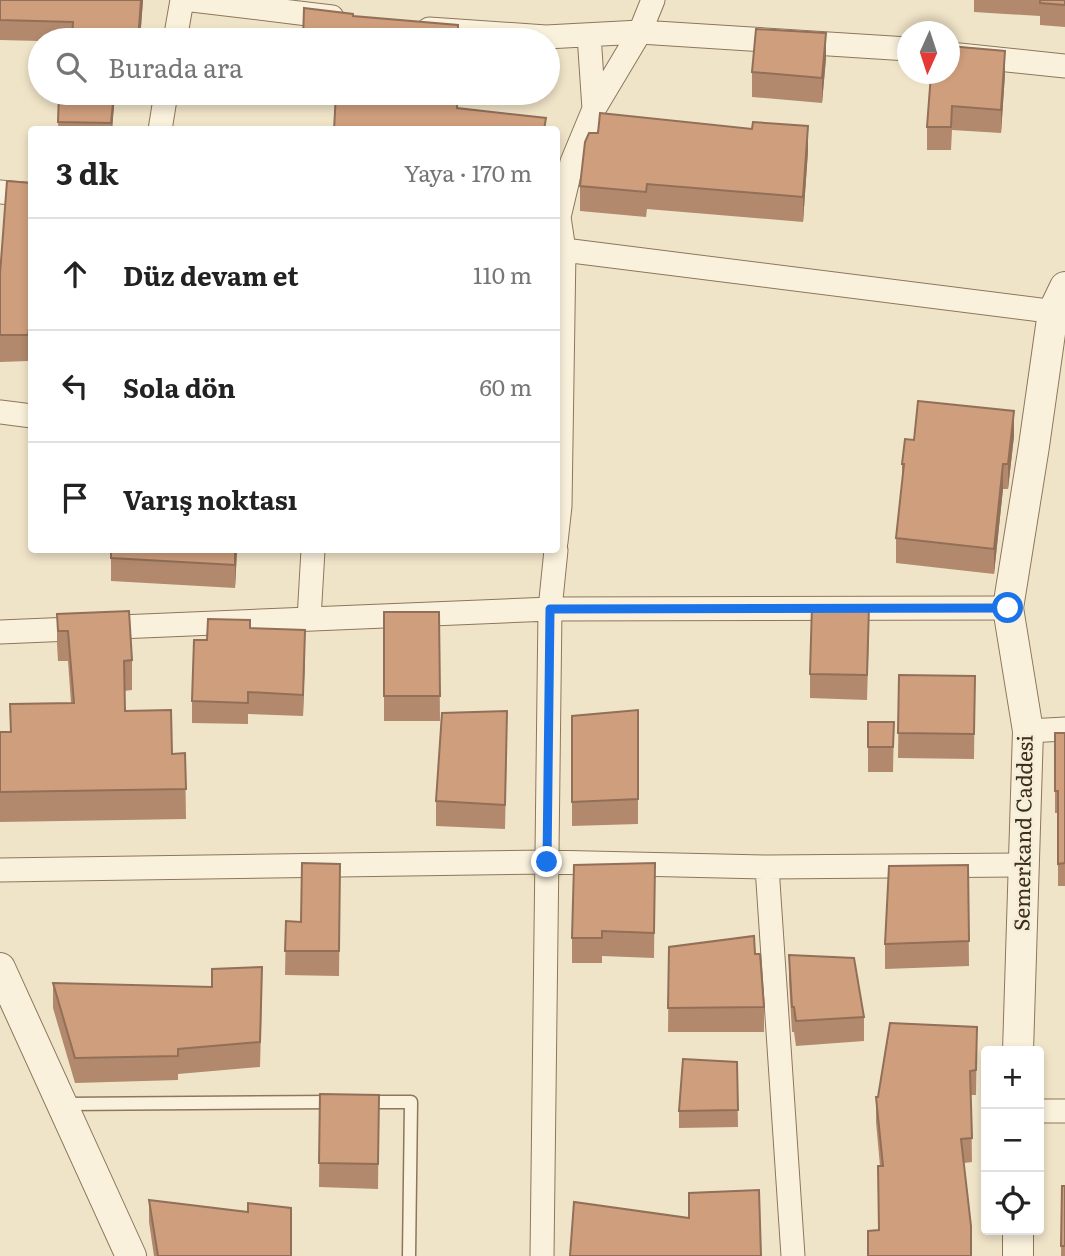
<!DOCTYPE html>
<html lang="tr">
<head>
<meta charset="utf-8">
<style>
	body { margin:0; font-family:Literata,serif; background:#f6f6f6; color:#222 }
	.controls { position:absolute; right:21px; bottom:21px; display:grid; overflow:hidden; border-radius:7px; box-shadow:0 4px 10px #0003 }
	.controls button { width:63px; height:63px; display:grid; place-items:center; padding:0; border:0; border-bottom:2px solid #e0e0e0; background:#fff; color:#222; font:35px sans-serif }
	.compass { position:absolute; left:897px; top:21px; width:63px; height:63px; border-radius:50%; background:#fff; box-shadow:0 4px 10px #0003; rotate:183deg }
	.stop { position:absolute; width:21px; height:21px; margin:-16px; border:5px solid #1a73e8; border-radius:50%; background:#fff }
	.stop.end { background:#1a73e8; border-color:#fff; box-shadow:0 2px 7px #0008 }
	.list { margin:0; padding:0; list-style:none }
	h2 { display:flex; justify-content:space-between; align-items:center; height:91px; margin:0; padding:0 28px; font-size:30px }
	h2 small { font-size:23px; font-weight:400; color:#767676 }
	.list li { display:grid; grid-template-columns:46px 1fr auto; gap:21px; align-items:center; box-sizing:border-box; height:112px; padding:0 28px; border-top:2px solid #e0e0e0 }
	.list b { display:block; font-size:26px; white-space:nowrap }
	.list em { font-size:23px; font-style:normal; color:#767676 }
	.icon { flex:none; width:38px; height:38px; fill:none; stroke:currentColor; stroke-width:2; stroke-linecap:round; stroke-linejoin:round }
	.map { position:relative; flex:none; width:1065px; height:1256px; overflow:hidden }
	.search { position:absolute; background:#fff; box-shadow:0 4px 10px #0003; left:28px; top:28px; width:532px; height:77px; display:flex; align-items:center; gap:18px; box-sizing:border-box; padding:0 24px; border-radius:38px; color:#767676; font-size:26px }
	.panel { position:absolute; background:#fff; box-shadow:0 4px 10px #0003; left:28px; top:126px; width:532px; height:427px; border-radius:7px }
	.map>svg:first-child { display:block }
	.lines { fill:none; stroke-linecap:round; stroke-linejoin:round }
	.service-casing { stroke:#8d765c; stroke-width:15 }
	.minor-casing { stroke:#8d765c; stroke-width:25 }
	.tertiary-casing { stroke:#8d765c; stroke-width:32 }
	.service { stroke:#faf1dc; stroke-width:12 }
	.minor { stroke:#faf1dc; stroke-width:23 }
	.tertiary { stroke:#faf1dc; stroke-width:30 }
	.wall { fill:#b2896c }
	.shaded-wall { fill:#916f58 }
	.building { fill:#cf9f7d; stroke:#916f58; stroke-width:2 }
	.route { stroke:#1a73e8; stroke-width:9 }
	.labels { text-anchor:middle; stroke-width:6; stroke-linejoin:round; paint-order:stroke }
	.street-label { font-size:21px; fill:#3d2e20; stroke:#f7eed8 }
</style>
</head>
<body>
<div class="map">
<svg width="1065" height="1256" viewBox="0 0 1065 1256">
	<rect width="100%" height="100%" fill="#f0e4c8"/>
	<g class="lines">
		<defs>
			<path id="service" d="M362,1102H411L409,1256
				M65,1104L337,1102"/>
			<path id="minor" d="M192,0L332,17
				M429,29L546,37L640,32L908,49
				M589,35L594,109
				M175,40L182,0
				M950,54L1065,66
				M160,130L166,93
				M0,192L32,195
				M556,249L1065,313
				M0,412L32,416
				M556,542L560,506L564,250L559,217L572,162L594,109L640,32L653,0
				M309,619L313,550
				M0,632L550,609L1008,608
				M1028,731L1065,729
				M767,867L793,1256
				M0,870L547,862L767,867L1024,865
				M1039,1111H1065
				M542,1256L550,609L556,550"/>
			<path id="tertiary" d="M0,968L131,1256
				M1018,1051L1028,731L1008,608L1034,446L1053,312L1065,287
				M1018,1230V1256"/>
		</defs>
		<use href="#service" class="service-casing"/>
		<use href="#minor" class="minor-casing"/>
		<use href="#tertiary" class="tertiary-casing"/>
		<use href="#service" class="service"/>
		<use href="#minor" class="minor"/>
		<use href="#tertiary" class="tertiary"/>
	</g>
	<path class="wall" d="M0,0H143L140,40H40V41L0,40Z
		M974,0H1065V27L1040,25V16L974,12Z
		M826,58L822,103L752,97V72Z
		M931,74H1005L1001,133L952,130L951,150H927V127Z
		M59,93H115L112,130H58Z
		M302,93H458V108L546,130L335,101L302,100Z
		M808,151L803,222L647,209L646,217L580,211V186Z
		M32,183L28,361L0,362V274Z
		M1014,436L1008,489H1003L994,574L896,563V538L902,482V464L914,440Z
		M111,550H237L235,588L111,581Z
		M384,612H439L440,721H384Z
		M57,614L132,660V690L124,691L125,711L172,754L185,753L186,819L0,822V732H10V704L71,703L68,661H58L57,644Z
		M250,628L305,652L303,716L248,714V724L192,723V701L207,640Z
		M869,631L867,700L810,698V674Z
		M899,675L975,676L974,759L898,758Z
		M638,710V824L572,826V716Z
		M868,722H894L893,772H868Z
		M1055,733H1065V886H1058V813H1055Z
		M507,736L505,829L436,826V801Z
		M655,863L654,958L602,956V963H572V938Z
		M968,865L969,966L885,969V944Z
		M340,888L339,976L285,975L286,921L301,922Z
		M669,947L755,954L764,1007V1032H668Z
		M789,955L864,1017V1041L796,1046L794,1032H792L789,980Z
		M53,983L262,992L260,1067L178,1074V1080L75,1083L53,1008Z
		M977,1027L976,1095H971L972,1162L964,1163L878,1230L880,1166L876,1122V1097H878Z
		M737,1062L738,1127L679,1128V1111Z
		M320,1094L379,1095L378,1189L319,1187Z
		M1062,1186H1065V1256H1061Z
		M149,1200L291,1256H154L149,1222Z"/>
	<path class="shaded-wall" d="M141,0H143L140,40H138Z
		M826,33V58L822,103V78Z
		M1005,51V74L1001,133V110Z
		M114,93H115L112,130H111Z
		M808,126V151L803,222V197Z
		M32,311V337L28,361V335Z
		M1014,411V436L1008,489V464Z
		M1003,464V489L994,574V549Z
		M235,550H237L235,588Z
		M305,630V652L303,716V695Z"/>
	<path class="building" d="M0,0H141L138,40L118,38V40H72L73,22L0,20Z
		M1040,0H1065V5L1040,3Z
		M304,8L353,14V16L458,25V40H303Z
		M756,29L826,33L822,78L752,72Z
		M949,46L1005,51L1001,110L952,106L951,127H927L931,74H949Z
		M59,93H114L111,123L58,122Z
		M336,93H458L457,108L546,118L544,130H334Z
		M600,113L752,129L753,122L808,126L803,197L647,184L646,192L580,186L585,142L589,133H598Z
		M7,181L32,183V311L28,335H0V274Z
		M918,401L1014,411L1008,464H1003L994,549L896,538L904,464H902L905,439L914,440Z
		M111,550H235V565L111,558Z
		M812,605L869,606L867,675L810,674Z
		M129,611L132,660L124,661L125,711L171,710L172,754L185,753L186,789L0,792V732H11L10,704L74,703L68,631H58L57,614Z
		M384,612H439L440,696H384Z
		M208,619L250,620V628L305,630L303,695L248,692V703L192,701L194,640H207Z
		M899,675L975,676L974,734L898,733Z
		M638,710V799L572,802V716Z
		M507,711L505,805L436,801L442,713Z
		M868,722H894L893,747H868Z
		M1055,733H1065V863L1058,864V791H1055Z
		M302,863L340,864L339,951H285L286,921L301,922Z
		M655,863L654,933L602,931V938H572L574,865Z
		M968,865L969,941L885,944L889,866Z
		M754,936L755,954H760L764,1007L668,1008L669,947Z
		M789,955L854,958L864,1017L796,1021L794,1007H792Z
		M262,967L260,1042L178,1049V1056L75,1058L53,983L212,987V969Z
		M890,1023L977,1027L976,1070L970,1071L972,1138L961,1139L971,1226V1256H868V1231L879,1230L878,1166H883L876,1097H878Z
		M683,1059L737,1062L738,1110L679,1111Z
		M320,1094L379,1095L378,1164L319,1163Z
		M1062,1186H1065V1246H1061Z
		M759,1190L761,1256H570L574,1202L689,1218V1193Z
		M149,1200L248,1212V1203L291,1208V1256H158Z"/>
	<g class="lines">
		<path class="route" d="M547,862L550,609L1008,608"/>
	</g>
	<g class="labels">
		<g class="street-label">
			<text transform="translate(1024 833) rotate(-89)" y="7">Semerkand Caddesi</text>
		</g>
	</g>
</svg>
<div class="controls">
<button>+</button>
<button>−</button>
<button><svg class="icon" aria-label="locate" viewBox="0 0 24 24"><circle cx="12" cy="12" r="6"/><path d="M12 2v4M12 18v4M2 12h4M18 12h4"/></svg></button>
</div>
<svg class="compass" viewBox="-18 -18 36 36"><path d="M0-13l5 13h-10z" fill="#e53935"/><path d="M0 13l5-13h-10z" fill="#767676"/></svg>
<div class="stop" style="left:1008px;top:608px"></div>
<div class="stop end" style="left:547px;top:862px"></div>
<div class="search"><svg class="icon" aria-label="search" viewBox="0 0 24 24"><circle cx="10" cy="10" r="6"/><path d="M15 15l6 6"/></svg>Burada ara</div>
<section class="panel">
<h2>3 dk<small>Yaya · 170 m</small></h2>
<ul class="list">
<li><svg class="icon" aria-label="ahead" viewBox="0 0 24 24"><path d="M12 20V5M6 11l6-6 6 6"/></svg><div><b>Düz devam et</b></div><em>110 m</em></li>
<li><svg class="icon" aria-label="left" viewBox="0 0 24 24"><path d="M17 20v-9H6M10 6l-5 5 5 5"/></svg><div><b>Sola dön</b></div><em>60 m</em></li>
<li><svg class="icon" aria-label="arrive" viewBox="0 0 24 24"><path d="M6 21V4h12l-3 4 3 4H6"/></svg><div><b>Varış noktası</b></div></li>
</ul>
</section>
</div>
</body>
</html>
